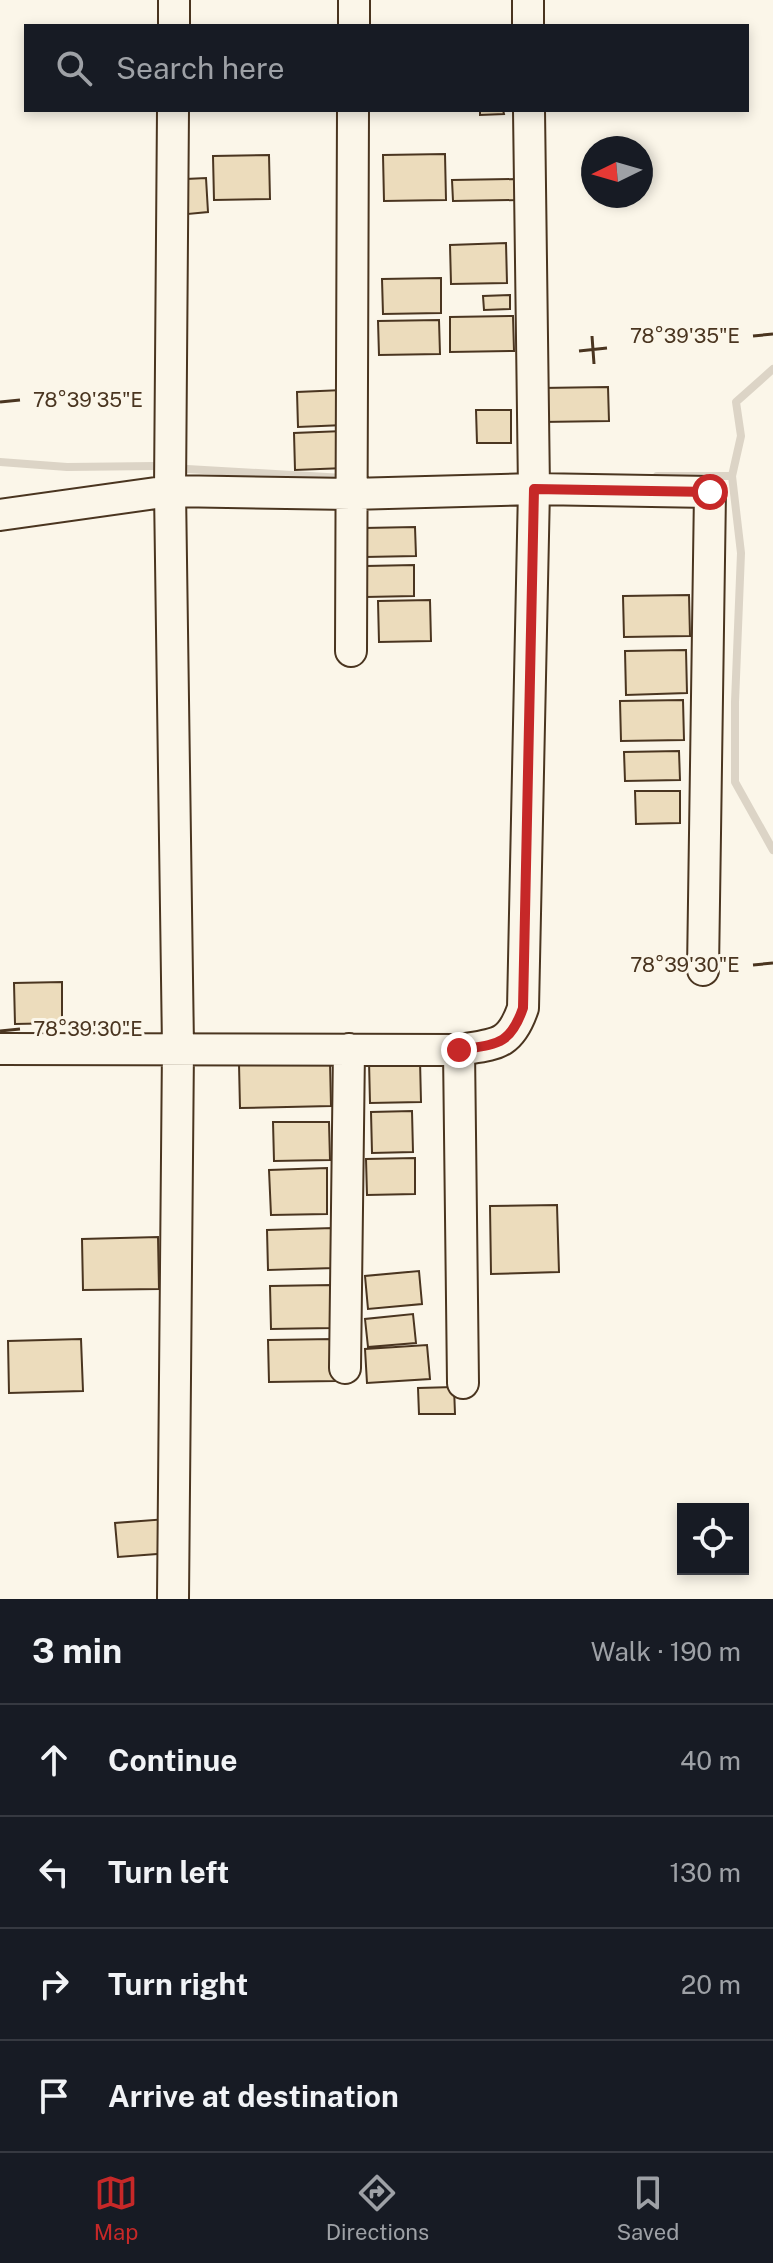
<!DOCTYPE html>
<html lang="en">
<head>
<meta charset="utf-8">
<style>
	body { margin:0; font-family:"Public Sans",sans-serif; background:#20242c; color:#f1f3f6 }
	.controls { position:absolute; right:24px; bottom:24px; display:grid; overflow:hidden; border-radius:0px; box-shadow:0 4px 12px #0003 }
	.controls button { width:72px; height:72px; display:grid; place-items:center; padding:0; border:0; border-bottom:2px solid #363941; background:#171b24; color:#f1f3f6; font:40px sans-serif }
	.compass { position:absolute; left:581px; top:136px; width:72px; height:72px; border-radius:50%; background:#171b24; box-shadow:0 4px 12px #0003; rotate:265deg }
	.stop { position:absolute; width:24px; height:24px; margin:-18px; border:6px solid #c62828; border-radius:50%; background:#fff }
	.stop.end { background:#c62828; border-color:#fff; box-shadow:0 2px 8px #0008 }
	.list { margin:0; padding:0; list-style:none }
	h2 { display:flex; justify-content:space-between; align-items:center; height:104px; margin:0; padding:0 32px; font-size:34px }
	h2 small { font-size:26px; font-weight:400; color:#9ea1a6 }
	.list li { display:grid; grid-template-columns:52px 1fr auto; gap:24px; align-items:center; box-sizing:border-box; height:112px; padding:0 32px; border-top:2px solid #363941 }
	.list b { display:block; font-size:30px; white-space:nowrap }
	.list em { font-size:26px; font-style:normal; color:#9ea1a6 }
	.icon { flex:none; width:44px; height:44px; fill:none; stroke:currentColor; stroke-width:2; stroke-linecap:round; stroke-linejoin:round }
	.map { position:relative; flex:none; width:773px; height:1599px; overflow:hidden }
	.search { position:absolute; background:#171b24; box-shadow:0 4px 12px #0003; left:24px; right:24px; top:24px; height:88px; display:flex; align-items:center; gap:20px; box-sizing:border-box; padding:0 28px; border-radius:0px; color:#9ea1a6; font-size:30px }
	.sheet { height:552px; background:#171b24 }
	nav { display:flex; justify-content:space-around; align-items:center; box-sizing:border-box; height:112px; border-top:2px solid #363941; background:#171b24; font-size:22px; color:#9ea1a6 }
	nav a { display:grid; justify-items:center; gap:4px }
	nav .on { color:#c62828 }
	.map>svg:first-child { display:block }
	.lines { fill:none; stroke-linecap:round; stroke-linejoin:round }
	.stream { stroke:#dcd4c6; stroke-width:8 }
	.building { fill:#ecdcbc; stroke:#4a3520; stroke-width:2 }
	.minor-casing { stroke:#4a3520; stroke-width:34 }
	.minor { stroke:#fbf6e9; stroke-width:30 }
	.route { stroke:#c62828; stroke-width:10 }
	.ticks { fill:none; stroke:#4a3520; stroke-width:3 }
	.ticks-label { font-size:20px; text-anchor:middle; fill:#4a3520; stroke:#fbf6e9; stroke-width:6; stroke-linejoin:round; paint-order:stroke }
</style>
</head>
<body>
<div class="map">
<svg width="773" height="1599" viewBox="0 0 773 1599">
	<rect width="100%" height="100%" fill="#fbf6e9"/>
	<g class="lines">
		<path class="stream" d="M773,369L736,402L741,436L732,476L741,553L735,702V782L773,850
			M0,462L67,467L155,466
			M187,469L344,478
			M657,476H732"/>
	</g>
	<path class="building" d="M480,110H503L504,114L480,115Z
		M445,154L446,200L384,201L383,155Z
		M269,155L270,199L214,200L213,156Z
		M206,178L208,212L188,214L186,179Z
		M517,179L518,200L453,201L452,180Z
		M506,243L507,283L451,284L450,245Z
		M441,278V313L383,314L382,279Z
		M510,295V309L484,310L483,296Z
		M513,316L514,351L450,352V317Z
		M439,320L440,354L379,355L378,321Z
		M608,387L609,421L542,422L541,388Z
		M343,390L344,425L298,427L297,392Z
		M476,410H511V443H477Z
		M343,431L345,468L295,470L294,433Z
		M415,527L416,556L365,557L364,528Z
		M414,565V596L366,597V566Z
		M689,595L690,636L624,637L623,596Z
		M430,600L431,641L379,642L378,601Z
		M686,650L687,693L626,695L625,651Z
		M683,700L684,740L621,741L620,701Z
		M679,751L680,780L625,781L624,752Z
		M635,791H680V823L636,824Z
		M62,982V1023L15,1024L14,983Z
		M420,1060L421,1102L370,1103L369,1061Z
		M330,1062L331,1106L240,1108L239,1064Z
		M412,1111L413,1152L372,1153L371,1112Z
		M273,1122H329L330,1160L274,1161Z
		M415,1158V1194L367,1195L366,1159Z
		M327,1168V1214L271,1215L269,1170Z
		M557,1205L559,1272L491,1274L490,1206Z
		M333,1228L334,1268L268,1270L267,1230Z
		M158,1237L159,1289L83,1290L82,1239Z
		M419,1271L422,1304L368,1309L365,1276Z
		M332,1285L333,1328L271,1329L270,1286Z
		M413,1314L416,1343L368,1347L365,1319Z
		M81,1339L83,1391L9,1393L8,1341Z
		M334,1339L335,1381L269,1382L268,1340Z
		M427,1345L430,1379L367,1383L365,1349Z
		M454,1387L455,1414H419L418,1388Z
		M167,1519L170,1553L118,1557L115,1523Z"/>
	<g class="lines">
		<defs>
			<path id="minor" d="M528,0V26
				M174,26V0
				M354,26V0
				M173,110L170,491L178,1047L173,1599
				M0,515L170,491L351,494L534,489L710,492L703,970
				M351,651L353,110
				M0,1049L459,1050C496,1044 510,1046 523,1008L534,489L529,110
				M459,1050L463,1383
				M345,1368L349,1049"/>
		</defs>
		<use href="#minor" class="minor-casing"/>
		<use href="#minor" class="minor"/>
	</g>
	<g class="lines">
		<path class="route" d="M459,1050C496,1044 510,1046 523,1008L534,489L710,492"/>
	</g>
	<path class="ticks" d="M592,336L594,364M753,336L773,334M579,351L607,348M0,402L20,400M753,965L773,963M0,1031L20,1029"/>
	<g class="ticks-label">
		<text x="685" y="343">78°39'35"E</text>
		<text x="88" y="407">78°39'35"E</text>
		<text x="685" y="972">78°39'30"E</text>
		<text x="88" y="1036">78°39'30"E</text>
	</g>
</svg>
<div class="controls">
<button><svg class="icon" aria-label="locate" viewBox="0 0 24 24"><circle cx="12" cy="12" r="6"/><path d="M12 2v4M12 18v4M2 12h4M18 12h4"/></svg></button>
</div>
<svg class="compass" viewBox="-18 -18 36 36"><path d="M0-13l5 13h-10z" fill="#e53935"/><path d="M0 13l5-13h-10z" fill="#9ea1a6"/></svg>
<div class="stop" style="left:710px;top:492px"></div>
<div class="stop end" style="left:459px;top:1050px"></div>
<div class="search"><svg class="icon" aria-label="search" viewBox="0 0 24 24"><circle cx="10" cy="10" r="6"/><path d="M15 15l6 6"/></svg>Search here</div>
</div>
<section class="sheet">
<h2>3 min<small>Walk · 190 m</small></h2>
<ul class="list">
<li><svg class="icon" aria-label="ahead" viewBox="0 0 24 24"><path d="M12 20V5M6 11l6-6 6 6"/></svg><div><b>Continue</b></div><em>40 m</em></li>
<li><svg class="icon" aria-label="left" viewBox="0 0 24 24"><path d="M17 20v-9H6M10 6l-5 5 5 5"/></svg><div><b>Turn left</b></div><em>130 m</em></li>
<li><svg class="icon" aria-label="right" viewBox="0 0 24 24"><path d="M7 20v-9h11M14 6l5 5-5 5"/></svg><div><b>Turn right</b></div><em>20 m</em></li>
<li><svg class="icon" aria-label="arrive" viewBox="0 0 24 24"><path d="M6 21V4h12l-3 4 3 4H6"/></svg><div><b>Arrive at destination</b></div></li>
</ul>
</section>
<nav>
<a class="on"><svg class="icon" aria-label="map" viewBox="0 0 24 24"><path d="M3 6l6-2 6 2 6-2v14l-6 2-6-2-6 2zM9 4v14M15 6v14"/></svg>Map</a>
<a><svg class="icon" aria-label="directions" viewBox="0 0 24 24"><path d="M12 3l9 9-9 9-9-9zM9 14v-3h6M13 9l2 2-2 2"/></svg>Directions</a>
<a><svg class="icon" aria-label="saved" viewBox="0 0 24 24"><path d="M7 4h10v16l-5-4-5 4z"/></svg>Saved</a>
</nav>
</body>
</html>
